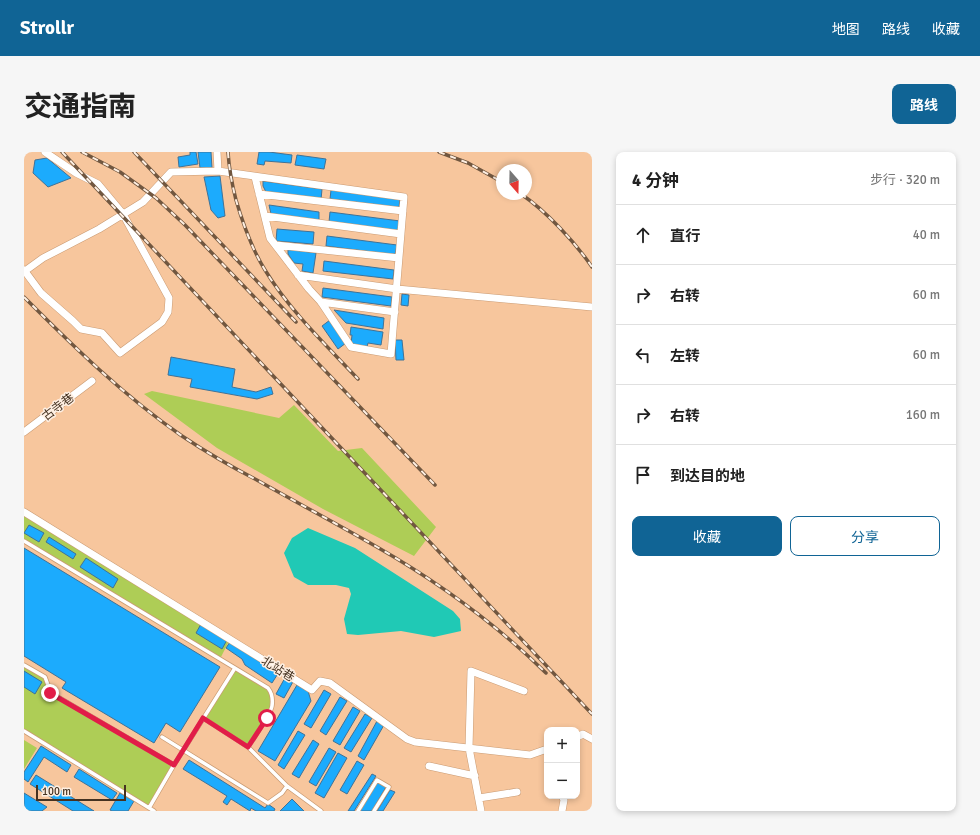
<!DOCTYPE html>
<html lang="zh">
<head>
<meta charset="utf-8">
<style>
	body { margin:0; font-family:Signika,"Noto Sans SC",sans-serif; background:#f6f6f6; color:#222 }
	.controls { position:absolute; right:12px; bottom:12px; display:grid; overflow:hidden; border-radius:8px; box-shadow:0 2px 6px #0003 }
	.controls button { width:36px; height:36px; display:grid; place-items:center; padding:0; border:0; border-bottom:1px solid #e0e0e0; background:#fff; color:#222; font:20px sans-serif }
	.compass { position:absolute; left:472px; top:12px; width:36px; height:36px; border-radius:50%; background:#fff; box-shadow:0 2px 6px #0003; rotate:160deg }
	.scale { position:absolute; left:12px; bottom:10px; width:90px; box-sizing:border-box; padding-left:4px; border:2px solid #453221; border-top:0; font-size:11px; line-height:14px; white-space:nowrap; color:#453221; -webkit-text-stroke:3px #feefe2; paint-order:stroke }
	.stop { position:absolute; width:12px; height:12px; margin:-9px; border:3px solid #e11d48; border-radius:50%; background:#fff }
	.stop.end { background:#e11d48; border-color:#fff; box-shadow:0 1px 4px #0008 }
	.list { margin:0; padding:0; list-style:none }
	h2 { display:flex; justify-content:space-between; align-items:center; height:52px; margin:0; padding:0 16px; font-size:17px }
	h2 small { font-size:13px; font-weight:400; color:#767676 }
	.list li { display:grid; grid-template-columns:26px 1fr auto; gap:12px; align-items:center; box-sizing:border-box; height:60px; padding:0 16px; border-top:1px solid #e0e0e0 }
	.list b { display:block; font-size:15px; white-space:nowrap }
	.list em { font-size:13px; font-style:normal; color:#767676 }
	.actions { display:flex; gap:8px; padding:12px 16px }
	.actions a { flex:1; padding:9px 0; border:1px solid #106495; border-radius:8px; text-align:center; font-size:14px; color:#106495 }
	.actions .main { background:#106495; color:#fff }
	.icon { flex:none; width:22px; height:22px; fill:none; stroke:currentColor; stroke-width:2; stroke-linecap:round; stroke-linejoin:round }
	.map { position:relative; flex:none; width:568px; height:659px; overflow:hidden; border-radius:8px }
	header { display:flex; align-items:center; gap:24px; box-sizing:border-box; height:56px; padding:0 20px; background:#106495; color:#fff }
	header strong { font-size:19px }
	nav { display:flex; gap:22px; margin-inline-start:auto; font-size:14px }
	.intro { display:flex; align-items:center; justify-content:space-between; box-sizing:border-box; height:96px; padding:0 24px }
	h1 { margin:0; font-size:28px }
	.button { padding:10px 18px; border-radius:8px; background:#106495; color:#fff; font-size:14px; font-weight:700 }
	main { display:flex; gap:24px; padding:0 24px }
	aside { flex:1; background:#fff; border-radius:8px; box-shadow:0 2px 6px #0003 }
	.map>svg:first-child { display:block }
	.green { fill:#aecd56 }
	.water { fill:#20c9b5 }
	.building { fill:#1cabfd; stroke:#417296 }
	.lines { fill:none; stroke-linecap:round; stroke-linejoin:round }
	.lane-casing { stroke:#ca9b73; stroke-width:5 }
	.street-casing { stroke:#ca9b73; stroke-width:8 }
	.lane { stroke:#fff; stroke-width:3.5 }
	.street { stroke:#fff; stroke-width:7 }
	.rail-casing { stroke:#715740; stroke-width:3.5 }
	.rail { stroke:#feefe2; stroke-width:2; stroke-dasharray:6; stroke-linecap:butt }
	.route { stroke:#e11d48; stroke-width:5 }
	.labels { text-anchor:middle; stroke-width:3; stroke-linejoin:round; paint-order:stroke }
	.street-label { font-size:12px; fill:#453221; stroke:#feefe2 }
</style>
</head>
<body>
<header>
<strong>Strollr</strong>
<nav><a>地图</a><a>路线</a><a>收藏</a></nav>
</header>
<div class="intro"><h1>交通指南</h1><a class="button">路线</a></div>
<main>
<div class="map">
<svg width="568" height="659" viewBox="0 0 568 659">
	<rect width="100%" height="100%" fill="#f7c69d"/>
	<path class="green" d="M128,239L255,266L270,253L314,299L338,296L412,375L390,404L299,357L193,296L120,242Z
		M0,360L206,487L196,507L0,389Z
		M0,513L21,525L27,541L150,613L125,656L0,579Z
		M211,516L243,535L248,542V555L224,595L179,566Z
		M0,588L13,596L0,617Z"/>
	<path class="water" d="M284,376L331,396L429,459L436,467L437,479L410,485L377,479L334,483L323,482L320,467L327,442L325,436L312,433H284L270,425L260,401L268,386Z"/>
	<path class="building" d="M166,0H172L174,12L155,15L154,5L166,3Z
		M174,0H187L188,16H176Z
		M235,0H245L268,3L267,11L241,9L240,13L233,12Z
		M273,3L302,7L300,17L271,13Z
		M23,6L47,26L24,35L9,21L11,8Z
		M196,24L201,64L194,66L187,58L180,25Z
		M239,29L298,37L297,48L242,40L239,34Z
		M307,38L376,46L375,56L306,47Z
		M245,53L295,60V69L247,62Z
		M306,60L376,69L374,79L305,70Z
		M253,77L290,80L289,92L252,89Z
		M303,84L373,93L371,103L302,94Z
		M264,97L292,101L289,121L278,119L279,112L270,111L264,102Z
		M300,109L370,118L369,127L299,119Z
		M299,136L368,145L367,154L298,145Z
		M378,142L385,143L384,154L377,153Z
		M310,158L360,166L359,177L322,171Z
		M306,168L322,191L314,197L298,174Z
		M327,175L359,180L357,193L344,191L343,195L327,192L328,183H326Z
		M371,188H378L380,208H372Z
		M147,205L211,217L208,235L232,240L247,235L249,242L233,247L166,235L168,227L144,223Z
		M5,373L20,381L15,390L0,381Z
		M25,385L52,402L49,407L22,390Z
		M0,396L196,515L156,580L142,571L130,591L38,536L42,530L0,504Z
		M62,406L94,427L89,436L56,415Z
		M177,472L203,488L198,497L172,481Z
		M206,490L255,520L248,531L221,513L218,507L202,496Z
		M0,519L18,530L11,542L0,535Z
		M262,524L270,528L260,546L252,542Z
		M273,533L284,539L287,549L251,609L234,599Z
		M300,538L307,542L287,576L280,572Z
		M316,545L323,549L302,583L296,579Z
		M329,555L336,559L316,593L309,589Z
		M341,562L348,566L327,600L320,596Z
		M353,569L360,573L340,608L334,604Z
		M274,579L281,583L260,617L254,613Z
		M289,588L295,592L275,626L268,622Z
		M17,594L47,613L43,620L20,605L4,630L0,627V620Z
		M305,596L312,600L292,634L285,630Z
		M314,601L323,606L300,646L291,641Z
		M165,608L241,656L244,652L251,657L250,659H232L227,656L226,659L207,647L203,653L199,650L203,644L159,617Z
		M333,609L340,613L323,642L316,638Z
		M55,617L93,641L88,648L50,625Z
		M348,622L352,624L330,659H324Z
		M12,623L70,659H49L6,632Z
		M353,630L362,635L348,659H335Z
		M366,638L371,640L359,659H353Z
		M0,641L23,655L18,659H3L0,656Z
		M96,641L110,649L104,659H88L86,658Z
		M268,647L280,659H256Z"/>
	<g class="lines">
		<defs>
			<path id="lane" d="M0,389L244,536C248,541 249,547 248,554C247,562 229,587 224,595L263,634L297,659
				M0,513L21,525L27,541L150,613L211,516
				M179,566L224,595
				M0,579L130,659
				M138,585L244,651L258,641L263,634
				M125,656L150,613
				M334,659L353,628L365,635L350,659"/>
			<path id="street" d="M194,19L380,45L367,202L327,195L297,150L285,137L246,86L231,25
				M235,42L379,59
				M241,64L377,82
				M252,93L375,106
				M0,118L17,141L49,169L57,177L78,181L96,201L138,170L144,160L145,146L99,62L74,32L52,21L21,0
				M1,119L19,106L75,77L119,50L147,20L194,19L193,0
				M274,123L373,137L568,155
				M297,150L371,160
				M0,280L68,229
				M0,360L288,538L296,529L306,531L383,587L391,590L506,603L523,597
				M553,585L559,582L568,587
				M405,614L451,624
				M538,644L540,648L538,659
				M455,646L493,640
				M457,659L445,596L447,519L500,539"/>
		</defs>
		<use href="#lane" class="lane-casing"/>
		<use href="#street" class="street-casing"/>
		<use href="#lane" class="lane"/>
		<use href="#street" class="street"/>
		<defs>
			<path id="rail" d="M38,0L568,562
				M58,0L96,20L132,46L161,73L411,333
				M110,0L272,170
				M204,0C205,17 208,32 212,48C219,72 228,97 241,118C266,159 302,193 334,227
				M415,0L444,11L478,30
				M497,42C522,59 551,90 568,115
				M0,145C50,195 100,244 158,284C182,300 206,314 231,327C272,350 313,372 353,395C414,430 472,472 522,521"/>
		</defs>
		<use href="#rail" class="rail-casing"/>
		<use href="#rail" class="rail"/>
	</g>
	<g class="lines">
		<path class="route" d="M26,541L150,613L179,566L224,595L243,566"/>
	</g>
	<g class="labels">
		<g class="street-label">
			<text transform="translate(34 255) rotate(-37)" y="4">古寺巷</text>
			<text transform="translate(254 517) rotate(32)" y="4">北站巷</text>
		</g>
	</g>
</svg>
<div class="controls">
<button>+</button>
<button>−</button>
</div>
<svg class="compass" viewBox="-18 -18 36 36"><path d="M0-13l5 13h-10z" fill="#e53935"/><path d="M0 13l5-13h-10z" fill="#767676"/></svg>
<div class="scale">100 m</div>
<div class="stop" style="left:243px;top:566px"></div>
<div class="stop end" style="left:26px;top:541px"></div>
</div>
<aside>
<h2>4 分钟<small>步行 · 320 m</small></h2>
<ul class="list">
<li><svg class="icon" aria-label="ahead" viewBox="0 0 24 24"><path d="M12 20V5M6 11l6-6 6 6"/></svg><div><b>直行</b></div><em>40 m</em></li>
<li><svg class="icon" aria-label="right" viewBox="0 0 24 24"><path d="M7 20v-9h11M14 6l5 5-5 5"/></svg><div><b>右转</b></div><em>60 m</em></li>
<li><svg class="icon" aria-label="left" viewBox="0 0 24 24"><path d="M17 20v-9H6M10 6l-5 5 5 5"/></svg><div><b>左转</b></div><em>60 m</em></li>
<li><svg class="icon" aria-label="right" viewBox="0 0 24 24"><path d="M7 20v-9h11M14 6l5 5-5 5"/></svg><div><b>右转</b></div><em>160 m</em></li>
<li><svg class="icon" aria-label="arrive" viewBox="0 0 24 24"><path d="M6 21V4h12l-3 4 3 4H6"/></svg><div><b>到达目的地</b></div></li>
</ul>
<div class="actions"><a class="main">收藏</a><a>分享</a></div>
</aside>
</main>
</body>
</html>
